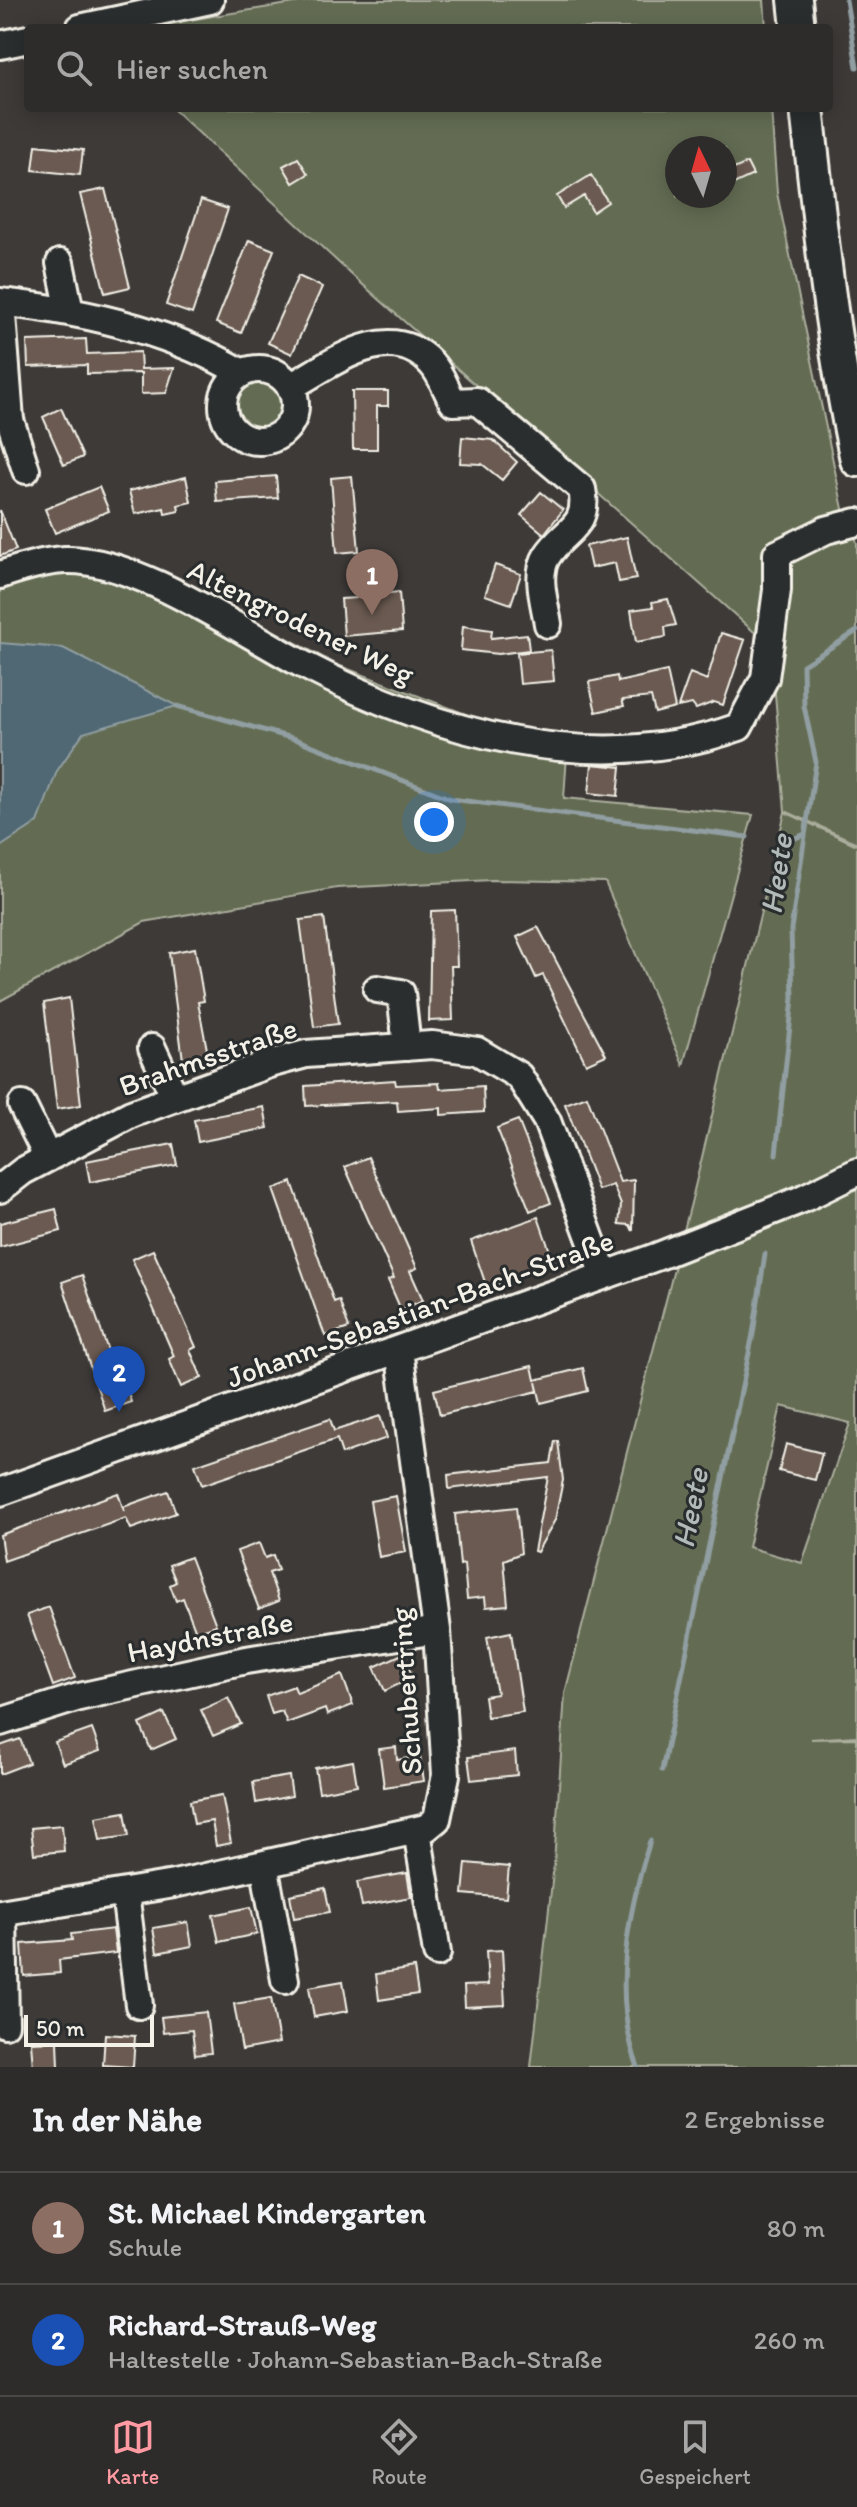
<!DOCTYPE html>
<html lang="de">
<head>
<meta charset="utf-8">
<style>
	body { margin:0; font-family:Itim,sans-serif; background:#3a3836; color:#f1f3f6 }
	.compass { position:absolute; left:665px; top:136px; width:72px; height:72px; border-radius:50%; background:#2e2c2a; box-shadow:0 4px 20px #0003; rotate:355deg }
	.scale { position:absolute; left:24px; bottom:20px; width:130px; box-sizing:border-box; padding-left:8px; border:4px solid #f4f1e8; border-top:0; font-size:22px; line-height:28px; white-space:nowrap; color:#f4f1e8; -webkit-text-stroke:6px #2a2d2e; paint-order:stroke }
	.you { position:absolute; left:434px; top:822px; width:28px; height:28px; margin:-20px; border:6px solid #fff; border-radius:50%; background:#1a73e8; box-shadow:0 0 0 12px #1a73e833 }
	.badge { display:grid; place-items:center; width:52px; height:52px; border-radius:50%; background:#ff9aa2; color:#fff; font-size:26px; font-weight:700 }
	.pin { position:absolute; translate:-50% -66px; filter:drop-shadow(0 2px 4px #0008) }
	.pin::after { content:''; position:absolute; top:42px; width:28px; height:24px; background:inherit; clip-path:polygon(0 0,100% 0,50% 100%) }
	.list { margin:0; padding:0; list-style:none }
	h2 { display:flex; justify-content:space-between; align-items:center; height:104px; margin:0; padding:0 32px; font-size:34px }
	h2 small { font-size:26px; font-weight:400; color:#a7a7a8 }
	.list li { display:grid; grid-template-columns:52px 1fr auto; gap:24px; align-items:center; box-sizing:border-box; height:112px; padding:0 32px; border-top:2px solid #494847 }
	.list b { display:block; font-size:30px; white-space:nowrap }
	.list p { margin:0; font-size:26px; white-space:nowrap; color:#a7a7a8 }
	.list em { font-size:26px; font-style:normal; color:#a7a7a8 }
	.icon { flex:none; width:44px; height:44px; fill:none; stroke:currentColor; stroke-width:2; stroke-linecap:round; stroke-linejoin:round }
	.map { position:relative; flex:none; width:857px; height:2067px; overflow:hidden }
	.search { position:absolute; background:#2e2c2a; box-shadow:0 4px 20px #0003; left:24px; right:24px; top:24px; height:88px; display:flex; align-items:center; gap:20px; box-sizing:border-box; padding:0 28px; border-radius:8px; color:#a7a7a8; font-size:30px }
	.sheet { height:328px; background:#2e2c2a }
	nav { display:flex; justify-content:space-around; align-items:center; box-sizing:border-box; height:112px; border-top:2px solid #494847; background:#2e2c2a; font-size:22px; color:#a7a7a8 }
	nav a { display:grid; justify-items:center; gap:4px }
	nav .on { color:#ff9aa2 }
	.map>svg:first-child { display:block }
	.green { fill:#636c52; stroke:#acae9d; stroke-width:2; fill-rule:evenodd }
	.water { fill:#4f6773; stroke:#919ea2; stroke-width:2 }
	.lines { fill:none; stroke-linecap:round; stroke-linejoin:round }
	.stream { stroke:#919ea2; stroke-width:5 }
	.building { fill:#6a5a51; stroke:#f4f1e8; stroke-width:2 }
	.minor-casing { stroke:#f4f1e8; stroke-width:32 }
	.major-casing { stroke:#f4f1e8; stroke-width:38 }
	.minor { stroke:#2a2d2e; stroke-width:26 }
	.major { stroke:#2a2d2e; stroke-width:32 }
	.labels { text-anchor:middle; stroke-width:6; stroke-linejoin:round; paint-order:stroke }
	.street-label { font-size:30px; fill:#f4f1e8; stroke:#2a2d2e }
	.water-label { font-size:32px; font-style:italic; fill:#b2bab9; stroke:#2a2d2e }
</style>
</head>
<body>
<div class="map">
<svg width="857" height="2067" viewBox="0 0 857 2067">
	<rect width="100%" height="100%" fill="#3d3a38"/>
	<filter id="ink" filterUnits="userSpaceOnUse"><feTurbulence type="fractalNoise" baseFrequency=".0125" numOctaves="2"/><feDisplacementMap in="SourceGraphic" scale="16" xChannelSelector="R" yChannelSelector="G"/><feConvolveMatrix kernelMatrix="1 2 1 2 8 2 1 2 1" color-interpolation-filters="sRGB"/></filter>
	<g filter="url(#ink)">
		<path class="green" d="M313,0H764L766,28H139Z
			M172,108H771L777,193L847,528L852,527L857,543V843L785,811L771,647L353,276ZM677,148H725V196H677Z
			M236 407a24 24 0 1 1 48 0a24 24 0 1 1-48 0Z
			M83,551L166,572L335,664L531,739L568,740L564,798L753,815L683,1065L605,882L492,880L337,888L144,922L0,1001V569Z
			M785,812L857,845V1736L811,1739L857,1738V2067H531L554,1864L565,1693L691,1203ZM781,1406L850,1423L802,1563L748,1547Z"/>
		<path class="water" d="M0,643L63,648L177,706L83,733L57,771L38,822L0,847Z"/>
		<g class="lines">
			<path class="stream" d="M846,0L857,67
				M177,706L295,739L451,799L747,837
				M791,840L805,834
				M776,1154L793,998L791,929L816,762L804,706L803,665L857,631
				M662,1770L753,1334L765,1254
				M638,2067C611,1995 628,1912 650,1841"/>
		</g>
		<path class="building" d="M36,145L83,150L80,175L33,170Z
			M298,158L308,174L293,183L283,166Z
			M747,163L753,175L725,188V173Z
			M591,175L608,202L593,212L584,196L564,208L557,196Z
			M105,189L130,287L105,293L80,194Z
			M201,200L228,209L192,314L166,305Z
			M249,240L274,250L241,333L216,323Z
			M298,276L322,287L292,354L268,343Z
			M86,339L87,354L140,352L141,369L174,368L166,393L141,394V373L87,374V365L28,367L27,341Z
			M352,391H388V406H377V449H353Z
			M61,408L83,457L64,465L43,417Z
			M462,437L493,440L517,462L502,480L482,464L460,463Z
			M276,476L278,498L217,502L215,481Z
			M352,476L359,551L337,553L331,478Z
			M186,477L191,502L178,505L179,511L165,514L164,508L135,514L129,491Z
			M99,487L109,511L55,533L45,509Z
			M541,492L563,510L544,534L521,515Z
			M0,510L16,550L0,556Z
			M627,537L636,579L619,582L615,563L591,568L586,546Z
			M495,565L521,574L511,604L485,595Z
			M378,568L380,594L399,592L402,631L344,636L341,599L356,598L354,570Z
			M668,599L676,625L665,627L666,637L636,642L631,610L653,607L652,602Z
			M463,626L492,630L491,638L527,634L529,650L498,654L461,650Z
			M721,633L745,640L723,705L714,702L696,709L692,704L678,707L690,673L707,680Z
			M551,650L554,681L520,684L517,653Z
			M667,671L675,708L655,713L651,697L622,700L624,706L596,712L589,682L617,676L618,682Z
			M592,764L621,767L618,796L589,793Z
			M455,910L457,966H451L453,1020L429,1021L431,911Z
			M324,917L338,1024L314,1027L300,920Z
			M538,927L606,1055L586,1064L543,975L536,978L517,937Z
			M195,948L204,1001L198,1002L208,1055L183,1060L169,953Z
			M69,998L81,1105L57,1109L44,1003Z
			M395,1080L396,1085L439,1083L440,1089L483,1086L484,1112L441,1115V1108L398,1111L397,1101L306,1106L305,1086Z
			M587,1096L620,1182L634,1180L633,1231L630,1225L619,1224L621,1205L613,1185L598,1190L565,1104Z
			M264,1107L268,1128L198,1142L194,1120Z
			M518,1120L551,1203L530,1211L497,1128Z
			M173,1144L177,1165L90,1182L86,1161Z
			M368,1157L417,1268L410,1271L423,1300L401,1310L388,1280L394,1278L345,1167Z
			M292,1182L334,1302L339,1300L349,1328L325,1336L273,1189Z
			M56,1209L61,1231L0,1247V1223Z
			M538,1217L554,1263L487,1288L471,1241Z
			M153,1250L196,1347L190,1350L202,1378L181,1387L169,1359L174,1356L132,1259Z
			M82,1275L117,1377L122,1375L131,1402L105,1411L62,1282Z
			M532,1366L535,1380L583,1368L588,1391L541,1403L536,1382L538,1391L440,1415L434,1390Z
			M380,1416L387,1438L342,1454L337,1439L202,1485L195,1465L330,1419L334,1431Z
			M555,1441H558L563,1480L555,1520L537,1552L534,1551L548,1477L449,1489L448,1475L551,1463Z
			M786,1444L822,1453L815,1480L779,1471Z
			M168,1491L176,1513L131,1529L126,1518L4,1561L0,1535L118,1493L124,1511L123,1507Z
			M396,1496L406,1552L379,1557L370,1501Z
			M516,1507L521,1553L504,1560L508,1605L486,1607L485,1597L467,1599L464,1564L460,1565L455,1514Z
			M259,1543L265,1558L273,1555L278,1570L269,1573L279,1601L259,1609L237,1551Z
			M190,1557L216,1625L196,1632L183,1598L176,1601L170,1585L176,1582L169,1565Z
			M49,1607L75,1678L53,1686L27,1615Z
			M511,1632L523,1712L487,1717L484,1696L497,1694L487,1637Z
			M402,1654L413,1677L385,1691L374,1667Z
			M342,1675L353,1705L327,1715L325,1709L287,1723L282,1711L272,1714L266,1696L294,1686L297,1693Z
			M228,1698L241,1724L213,1736L201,1710Z
			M164,1713L176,1739L151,1750L140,1724Z
			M92,1729L100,1751L63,1764L55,1742Z
			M20,1739L29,1763L0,1774V1746Z
			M396,1747L397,1760L420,1756L424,1781L384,1787L379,1749Z
			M515,1751L517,1775L471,1780L468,1757Z
			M353,1761L357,1785L319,1792L315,1768Z
			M289,1776L292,1796L256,1803L253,1782Z
			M222,1795L231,1843L216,1846L212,1821L194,1824L190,1801Z
			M125,1812L129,1836L100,1840L96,1817Z
			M62,1825L64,1851L34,1854L31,1828Z
			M466,1863L509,1867L506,1898L463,1894Z
			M407,1873L411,1897L362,1906L357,1882Z
			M325,1888L330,1912L294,1918L290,1895Z
			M251,1907L257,1934L219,1942L213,1915Z
			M188,1922L192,1946L157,1953L153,1928Z
			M113,1929L116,1953L59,1960L60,1973L24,1976L22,1944L72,1940L71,1934Z
			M502,1950L505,2005L465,2007L464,1986L488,1985L486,1951Z
			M414,1968L418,1994L379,2000L376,1974Z
			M343,1981L348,2011L314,2017L309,1987Z
			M271,1998L279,2043L242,2050L234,2004Z
			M206,2012L211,2053L195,2055L192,2030L163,2033L161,2017Z
			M105,2034L135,2036L133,2067L103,2065Z
			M58,2041L59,2067H33L31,2042Z"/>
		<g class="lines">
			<defs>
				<path id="minor" d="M80,28L210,0
					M0,45L28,39
					M60,263L70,312
					M0,302C83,311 170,330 242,373
					M1,302L10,420L26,470
					M223 405a36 36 0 1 1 72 0a36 36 0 1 1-72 0Z
					M290,387C332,364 388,318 431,363C441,373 446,390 453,402L477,401L582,489C590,528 564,529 547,556C535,575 545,604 548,624
					M0,575C21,568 43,561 65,560C134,557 240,631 302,664C434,733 593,779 739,727L765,678L777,590V554L826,530L857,522
					M377,989L401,993L407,1047
					M152,1048L175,1098
					M22,1105L48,1158
					M0,1189L23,1171L131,1114L269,1064L306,1054L432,1045L477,1051L519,1076L547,1121L604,1275
					M0,1492L656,1257L800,1200L857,1172
					M0,1722L79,1697L246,1660L437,1630
					M417,1831L437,1953
					M264,1864L285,1980
					M125,1893L139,2005
					M0,1913L174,1884L426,1828L437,1819L446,1775L437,1630L399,1350
					M3,1913L5,2024"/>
				<path id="major" d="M795,0L798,28
					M807,108C820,227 832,343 857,460"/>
			</defs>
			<use href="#minor" class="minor-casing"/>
			<use href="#major" class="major-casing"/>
			<use href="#minor" class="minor"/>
			<use href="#major" class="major"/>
		</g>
	</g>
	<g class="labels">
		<g class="street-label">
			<text transform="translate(301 622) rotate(26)" y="10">Altengrodener Weg</text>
			<text transform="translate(208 1057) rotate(-19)" y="10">Brahmsstraße</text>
			<text transform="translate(420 1309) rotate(-20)" y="10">Johann-Sebastian-Bach-Straße</text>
			<text transform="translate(210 1637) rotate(-11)" y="10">Haydnstraße</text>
			<text transform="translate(406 1691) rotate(-94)" y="10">Schubertring</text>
		</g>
		<g class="water-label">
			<text transform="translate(776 874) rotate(-82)" y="11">Heete</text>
			<text transform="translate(690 1508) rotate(-79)" y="11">Heete</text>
		</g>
	</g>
</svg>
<svg class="compass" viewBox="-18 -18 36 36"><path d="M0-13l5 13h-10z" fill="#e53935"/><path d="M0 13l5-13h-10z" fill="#a7a7a8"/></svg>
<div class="scale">50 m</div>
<div class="you"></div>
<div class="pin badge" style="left:372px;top:615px;background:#8d6e63">1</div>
<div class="pin badge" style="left:119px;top:1412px;background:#1a4fb4">2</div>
<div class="search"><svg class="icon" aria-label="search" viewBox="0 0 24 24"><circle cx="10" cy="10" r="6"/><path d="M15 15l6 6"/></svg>Hier suchen</div>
</div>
<section class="sheet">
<h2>In der Nähe<small>2 Ergebnisse</small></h2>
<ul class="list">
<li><span class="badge" style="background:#8d6e63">1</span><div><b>St. Michael Kindergarten</b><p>Schule</p></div><em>80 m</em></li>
<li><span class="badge" style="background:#1a4fb4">2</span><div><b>Richard-Strauß-Weg</b><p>Haltestelle · Johann-Sebastian-Bach-Straße</p></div><em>260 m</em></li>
</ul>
</section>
<nav>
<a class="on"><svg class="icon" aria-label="map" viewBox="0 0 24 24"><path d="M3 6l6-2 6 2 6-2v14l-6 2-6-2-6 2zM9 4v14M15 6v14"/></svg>Karte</a>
<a><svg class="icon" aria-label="directions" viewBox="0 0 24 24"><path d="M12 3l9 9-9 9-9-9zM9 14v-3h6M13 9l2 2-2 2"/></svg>Route</a>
<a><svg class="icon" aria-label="saved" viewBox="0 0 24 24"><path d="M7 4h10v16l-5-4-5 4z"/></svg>Gespeichert</a>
</nav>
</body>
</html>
